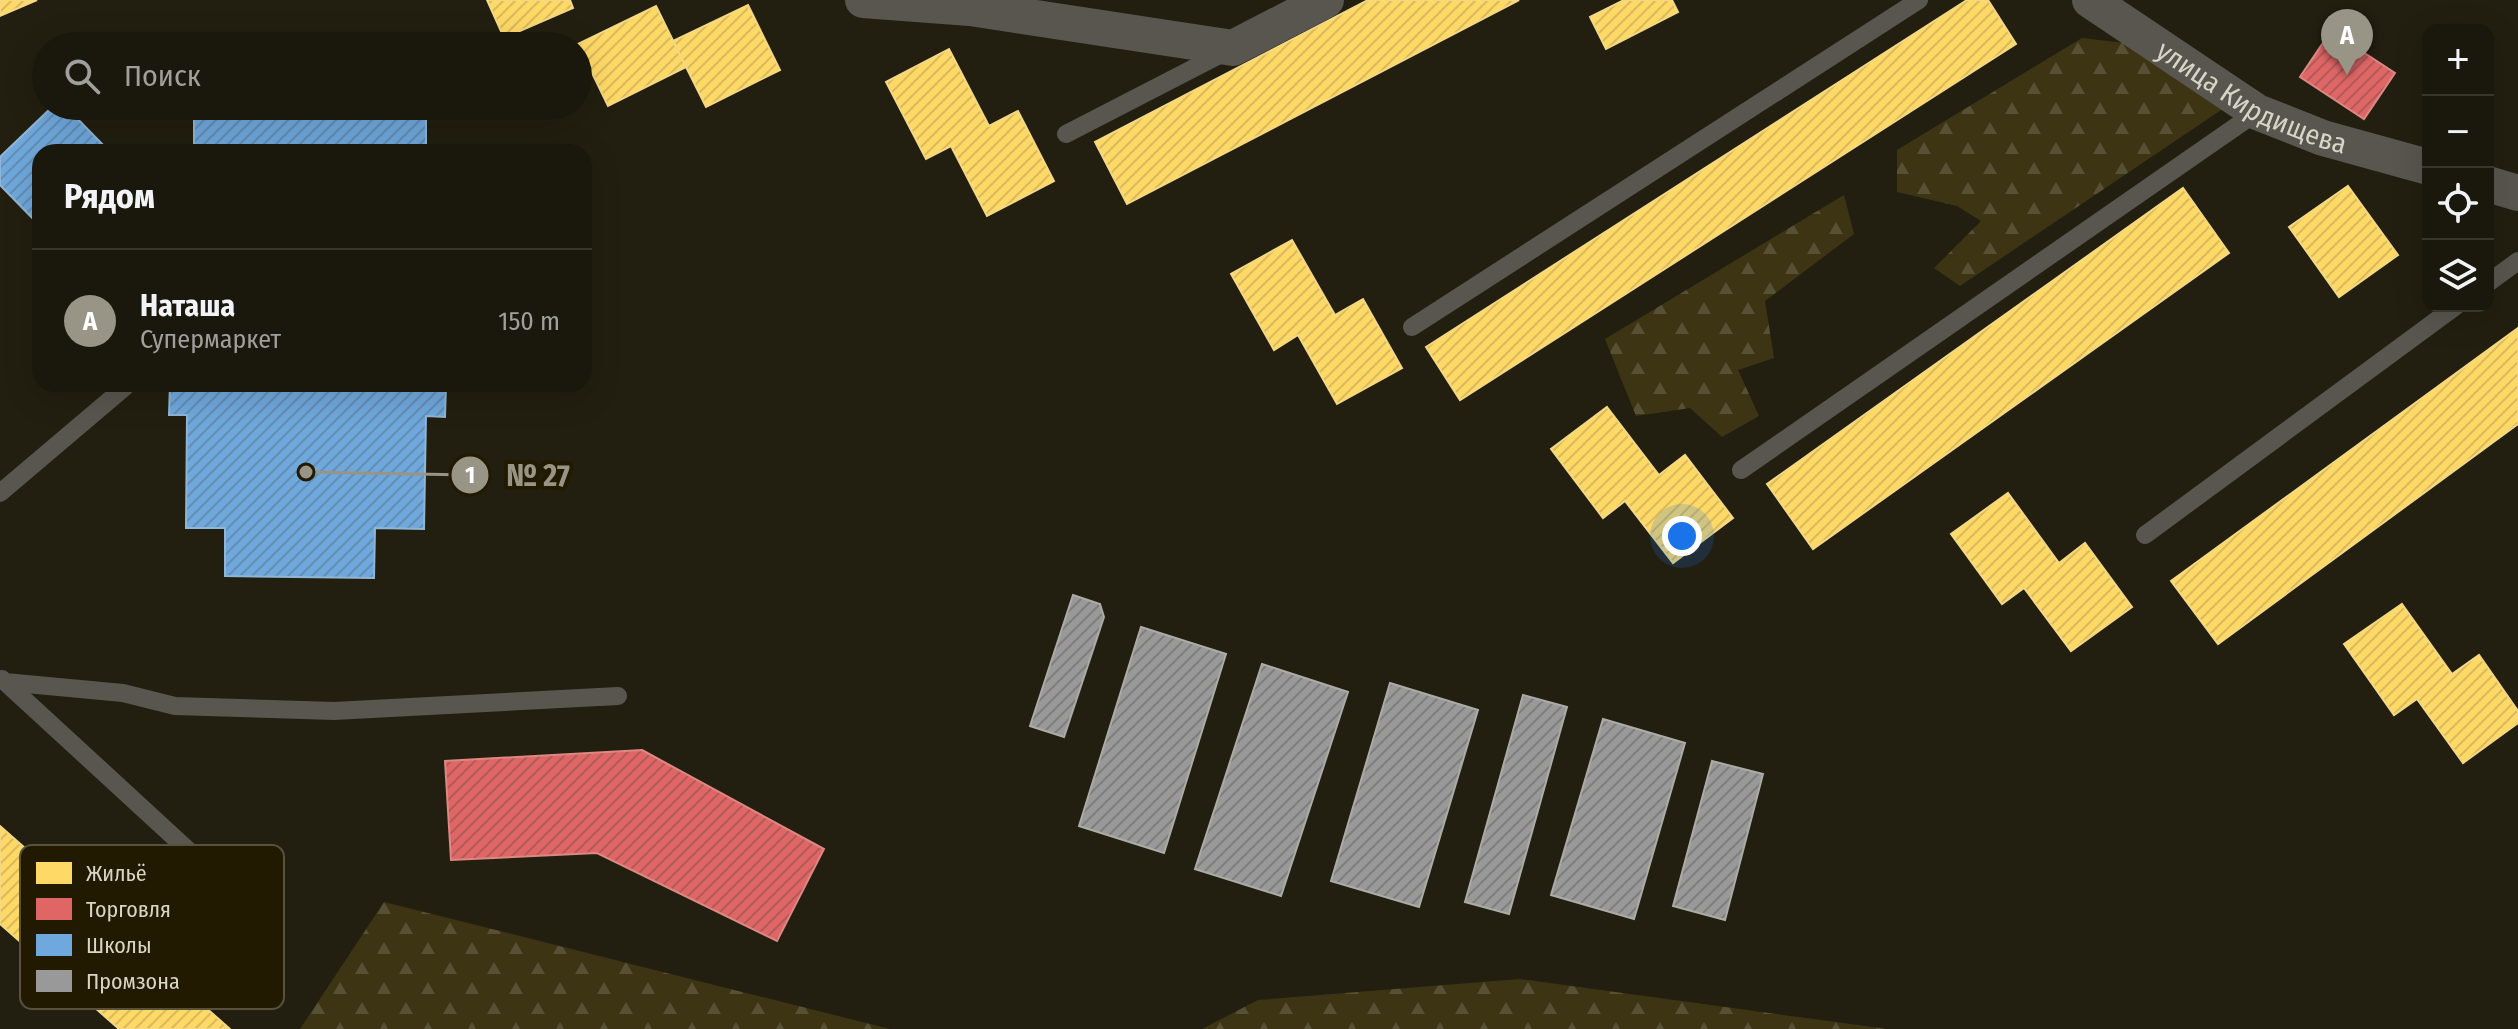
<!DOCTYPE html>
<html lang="ru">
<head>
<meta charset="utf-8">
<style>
	body { margin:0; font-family:"Fira Sans Condensed",sans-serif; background:#27241a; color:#f1f3f6 }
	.controls { position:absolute; right:24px; top:24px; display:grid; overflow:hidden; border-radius:16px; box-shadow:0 8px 32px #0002 }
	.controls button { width:72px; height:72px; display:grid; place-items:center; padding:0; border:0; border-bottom:2px solid #38362d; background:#1a170c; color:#f1f3f6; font:40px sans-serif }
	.you { position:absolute; left:1682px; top:536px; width:28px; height:28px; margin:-20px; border:6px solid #fff; border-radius:50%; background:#1a73e8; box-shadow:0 0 0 12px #1a73e833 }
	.badge { display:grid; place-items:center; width:52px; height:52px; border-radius:50%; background:#999586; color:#fff; font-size:26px; font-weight:700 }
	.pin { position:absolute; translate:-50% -66px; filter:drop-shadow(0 2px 4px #0008) }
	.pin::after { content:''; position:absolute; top:42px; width:28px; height:24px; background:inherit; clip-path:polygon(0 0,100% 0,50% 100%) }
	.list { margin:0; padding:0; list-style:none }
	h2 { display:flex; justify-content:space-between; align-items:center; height:104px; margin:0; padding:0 32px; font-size:34px }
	h2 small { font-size:26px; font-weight:400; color:#9f9f9d }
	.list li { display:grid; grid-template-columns:52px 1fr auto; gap:24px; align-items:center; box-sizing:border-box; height:144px; padding:0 32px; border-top:2px solid #38362d }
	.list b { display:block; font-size:30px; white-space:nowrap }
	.list p { margin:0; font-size:26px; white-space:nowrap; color:#9f9f9d }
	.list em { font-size:26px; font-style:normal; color:#9f9f9d }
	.icon { flex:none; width:44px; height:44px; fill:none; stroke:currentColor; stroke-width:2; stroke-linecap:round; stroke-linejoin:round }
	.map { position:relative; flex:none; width:2518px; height:1029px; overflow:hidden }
	.search { position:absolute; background:#1a170c; box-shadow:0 8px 32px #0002; left:32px; top:32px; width:560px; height:88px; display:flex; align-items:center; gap:20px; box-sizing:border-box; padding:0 28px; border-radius:44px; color:#9f9f9d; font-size:30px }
	.panel { position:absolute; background:#1a170c; box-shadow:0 8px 32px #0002; left:32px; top:144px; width:560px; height:248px; border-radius:24px }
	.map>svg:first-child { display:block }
	.forest { fill:url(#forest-firs) }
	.homes { fill:url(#homes-hatch); stroke:#f4d883; stroke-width:2 }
	.shops { fill:url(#shops-hatch); stroke:#de8783; stroke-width:2 }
	.schools { fill:url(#schools-hatch); stroke:#8fb6d5; stroke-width:2 }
	.industry { fill:url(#industry-hatch); stroke:#acaba6; stroke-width:2 }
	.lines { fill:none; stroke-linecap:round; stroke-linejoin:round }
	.service { stroke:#58564f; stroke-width:18 }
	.minor { stroke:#58564f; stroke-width:36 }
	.labels { text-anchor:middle; stroke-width:8; stroke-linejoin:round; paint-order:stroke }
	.street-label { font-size:28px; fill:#d9d5c6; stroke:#211a01 }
	.key { fill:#211a01; stroke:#58523c; stroke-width:2 }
	.key-label { font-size:22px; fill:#d9d5c6 }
	.leader { fill:none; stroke:#999586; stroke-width:3 }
	.callout-dot { fill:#999586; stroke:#211a01; stroke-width:3 }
	.mark-label { font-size:24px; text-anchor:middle; font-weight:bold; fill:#fff }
	.callout-label { font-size:30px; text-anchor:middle; font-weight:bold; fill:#999586; stroke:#211a01; stroke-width:8; stroke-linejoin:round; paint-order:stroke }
</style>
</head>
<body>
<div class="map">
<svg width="2518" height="1029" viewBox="0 0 2518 1029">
	<defs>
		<pattern id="forest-firs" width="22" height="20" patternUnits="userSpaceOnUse" patternTransform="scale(2)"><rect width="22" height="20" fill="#3d3413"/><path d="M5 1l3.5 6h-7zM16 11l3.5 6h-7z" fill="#585034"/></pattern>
		<pattern id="homes-hatch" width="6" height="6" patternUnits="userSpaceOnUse" patternTransform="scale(2)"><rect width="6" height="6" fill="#ffd966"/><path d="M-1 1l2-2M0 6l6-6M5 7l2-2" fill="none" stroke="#d9ba5d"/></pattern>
		<pattern id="shops-hatch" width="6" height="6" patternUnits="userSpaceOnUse" patternTransform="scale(2)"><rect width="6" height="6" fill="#e06666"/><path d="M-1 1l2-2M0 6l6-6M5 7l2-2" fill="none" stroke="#b05b59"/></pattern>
		<pattern id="schools-hatch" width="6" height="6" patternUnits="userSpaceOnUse" patternTransform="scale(2)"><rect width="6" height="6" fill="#6fa8dc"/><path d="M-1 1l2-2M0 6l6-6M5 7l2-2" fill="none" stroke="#648eb4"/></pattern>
		<pattern id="industry-hatch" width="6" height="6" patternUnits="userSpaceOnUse" patternTransform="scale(2)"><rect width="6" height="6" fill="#999"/><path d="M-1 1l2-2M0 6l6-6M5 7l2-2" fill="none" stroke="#7f7e7d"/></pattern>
	</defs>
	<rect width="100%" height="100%" fill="#221f10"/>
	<path class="forest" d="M2082,38L2124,43L2224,108L1960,286L1934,268L1981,221L1957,206L1897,192V150Z
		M1844,195L1854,234L1765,301L1774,358L1738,370L1759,416L1722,437L1690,408L1636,416L1605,339Z
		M384,902L890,1029H300Z
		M1520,979L1887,1029H1202L1258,1000Z"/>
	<path class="homes" d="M0,0H37L0,16Z
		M487,0H570L573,8L504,38Z
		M1368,0H1519L1127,204L1095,142Z
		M1624,0H1672L1678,12L1606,49L1590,17Z
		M1967,0H1988L2016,44L1460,400L1426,347Z
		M748,5L780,70L706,107L673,41Z
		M656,6L686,67L608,106L578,44Z
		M949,49L989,126L1018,111L1054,181L987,216L951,146L926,159L886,82Z
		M2348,186L2398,255L2339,297L2289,227Z
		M2183,188L2229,253L1813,549L1767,484Z
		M1292,240L1335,315L1363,299L1402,368L1337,404L1298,335L1274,350L1231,274Z
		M2518,328V424L2218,644L2171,581Z
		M1607,407L1659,475L1685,455L1733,518L1673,563L1625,501L1603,518L1551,449Z
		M2008,493L2059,563L2085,543L2132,607L2071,651L2024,588L2002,604L1951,534Z
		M2402,604L2452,674L2479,655L2518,711V723L2463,763L2417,699L2394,715L2344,644Z
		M0,826L230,1029H119L0,924Z"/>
	<path class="shops" d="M2331,31L2395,73L2364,119L2300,77Z
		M642,750L824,849L777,941L597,853L451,860L445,761Z"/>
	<path class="schools" d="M53,106H65L110,152H40V226L0,185V157Z
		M233,106H394V112H426V152H194V114L233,115Z
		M170,384H446L445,417L426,416L424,529L375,528L374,578L225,576V528H186L187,415H169Z"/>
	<path class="industry" d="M1073,595L1100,604L1104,617L1064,737L1030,726Z
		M1141,627L1226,654L1164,853L1079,826Z
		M1262,664L1348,692L1281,896L1195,869Z
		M1390,683L1478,710L1419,907L1331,881Z
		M1523,695L1567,707L1509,914L1465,902Z
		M1603,719L1685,743L1634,919L1551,895Z
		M1712,761L1763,774L1725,920L1673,906Z"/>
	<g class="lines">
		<path class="service" d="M1066,134L1227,51
			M2488,283L2518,261
			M1412,327L1919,0
			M1741,470L2257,112
			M0,493L125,387
			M2145,535L2456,306
			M2,679L252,909
			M5,682L123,693L175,706L334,711L618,696"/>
		<g class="minor">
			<path d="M863,0L970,8L1233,48L1326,0"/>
			<path id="s1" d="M2090,0L2257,112L2323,138L2428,167"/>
			<path d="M2488,184L2518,193"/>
		</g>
	</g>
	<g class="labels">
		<g class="street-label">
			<text dy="10" stroke="none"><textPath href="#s1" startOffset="190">улица Кирдищева</textPath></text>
		</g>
	</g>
	<rect x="20" y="845" width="264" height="164" rx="12" class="key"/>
	<rect x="36" y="862" width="36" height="22" fill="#ffd966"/>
	<rect x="36" y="898" width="36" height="22" fill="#e06666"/>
	<rect x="36" y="934" width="36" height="22" fill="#6fa8dc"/>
	<rect x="36" y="970" width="36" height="22" fill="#999"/>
	<g class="key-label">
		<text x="86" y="881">Жильё</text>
		<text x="86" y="917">Торговля</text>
		<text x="86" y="953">Школы</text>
		<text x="86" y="989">Промзона</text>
	</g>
	<path class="leader" d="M306 472L470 475"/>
	<g class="callout-dot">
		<circle cx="306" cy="472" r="8"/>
		<circle cx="470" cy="475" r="20"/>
	</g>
	<g class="mark-label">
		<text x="470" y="483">1</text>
	</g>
	<g class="callout-label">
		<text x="538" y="486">№ 27</text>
	</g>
</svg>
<div class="controls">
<button>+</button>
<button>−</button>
<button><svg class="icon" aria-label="locate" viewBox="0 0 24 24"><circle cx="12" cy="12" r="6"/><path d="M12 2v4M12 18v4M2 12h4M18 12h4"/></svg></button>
<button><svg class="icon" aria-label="layers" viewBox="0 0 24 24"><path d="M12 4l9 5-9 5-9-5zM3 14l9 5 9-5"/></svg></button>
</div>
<div class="you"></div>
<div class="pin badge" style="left:2347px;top:75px">A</div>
<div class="search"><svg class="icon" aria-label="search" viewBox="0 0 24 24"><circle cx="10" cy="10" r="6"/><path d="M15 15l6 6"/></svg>Поиск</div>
<section class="panel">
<h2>Рядом<small></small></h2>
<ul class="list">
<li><span class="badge">A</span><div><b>Наташа</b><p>Супермаркет</p></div><em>150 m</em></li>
</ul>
</section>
</div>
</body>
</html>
